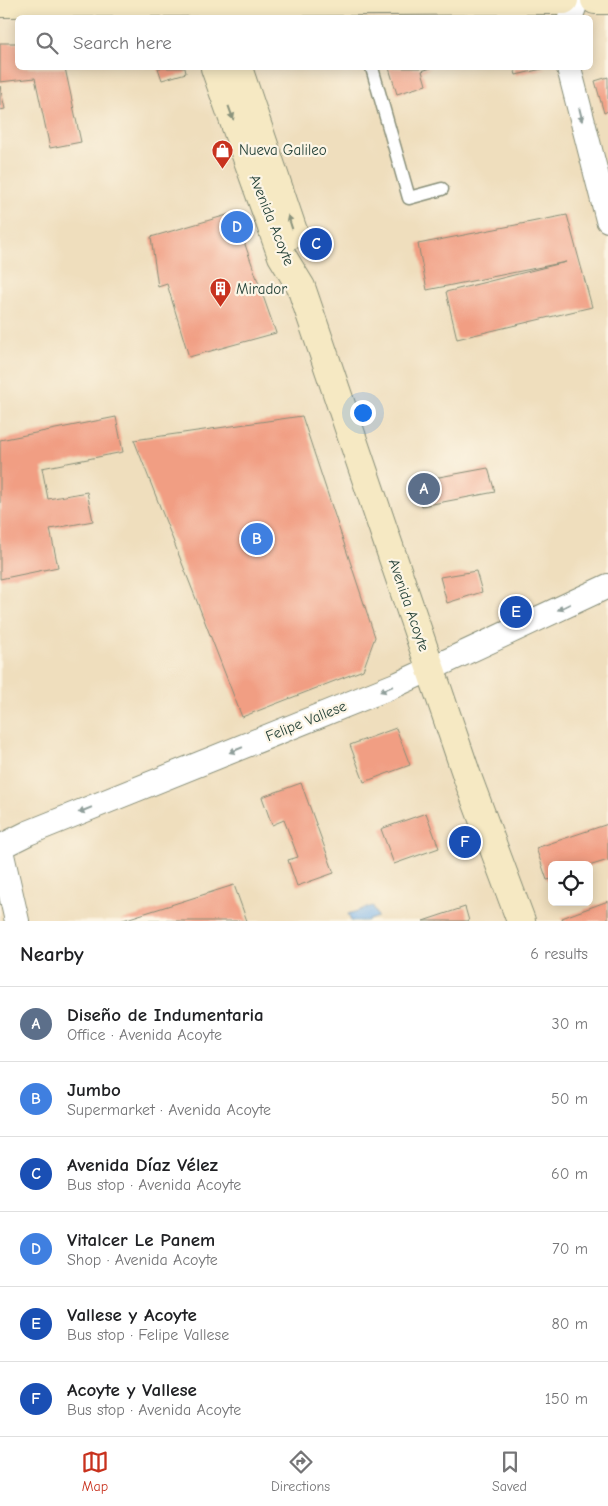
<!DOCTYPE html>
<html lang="en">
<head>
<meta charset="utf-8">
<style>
	body { margin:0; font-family:"Comic Neue",sans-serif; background:#f6f6f6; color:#202124 }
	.controls { position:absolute; right:15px; bottom:15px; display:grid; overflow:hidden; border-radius:8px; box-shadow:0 2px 12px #0003 }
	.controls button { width:45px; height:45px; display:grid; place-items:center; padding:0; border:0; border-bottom:1px solid #e0e0e0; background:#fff; color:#202124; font:25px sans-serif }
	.you { position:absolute; left:362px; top:412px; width:18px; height:18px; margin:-12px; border:4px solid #fff; border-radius:50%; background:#1a73e8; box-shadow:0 0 0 8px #1a73e833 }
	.badge { display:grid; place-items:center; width:32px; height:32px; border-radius:50%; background:#c8321e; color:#fff; font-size:16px; font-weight:700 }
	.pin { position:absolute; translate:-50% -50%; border:2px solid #fff; box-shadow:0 1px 5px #0006 }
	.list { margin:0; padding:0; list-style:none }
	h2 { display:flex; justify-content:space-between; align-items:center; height:65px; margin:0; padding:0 20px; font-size:21px }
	h2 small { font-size:16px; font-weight:400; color:#757577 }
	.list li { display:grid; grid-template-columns:32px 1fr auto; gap:15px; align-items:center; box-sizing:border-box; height:75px; padding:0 20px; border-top:1px solid #e0e0e0 }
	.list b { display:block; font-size:19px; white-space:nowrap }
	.list p { margin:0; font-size:16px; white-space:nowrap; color:#757577 }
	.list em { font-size:16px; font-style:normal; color:#757577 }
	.icon { flex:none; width:28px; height:28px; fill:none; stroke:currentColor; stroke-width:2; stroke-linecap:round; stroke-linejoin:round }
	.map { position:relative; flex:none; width:608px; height:921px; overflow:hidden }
	.search { position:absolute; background:#fff; box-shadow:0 2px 12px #0003; left:15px; right:15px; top:15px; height:55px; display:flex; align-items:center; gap:12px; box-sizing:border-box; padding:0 18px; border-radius:8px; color:#757577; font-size:19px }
	.sheet { height:515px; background:#fff }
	nav { display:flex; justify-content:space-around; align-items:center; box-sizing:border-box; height:70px; border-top:1px solid #e0e0e0; background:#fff; font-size:14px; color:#757577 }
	nav a { display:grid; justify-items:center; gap:2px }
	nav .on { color:#c8321e }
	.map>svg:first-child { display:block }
	.water { fill:#7ab4eb; stroke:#4c7890 }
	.building { fill:#f19e83 }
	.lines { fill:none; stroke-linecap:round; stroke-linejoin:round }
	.service-casing { stroke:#878e78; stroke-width:15 }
	.minor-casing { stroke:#878e78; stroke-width:26 }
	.secondary-casing { stroke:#878e78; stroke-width:30 }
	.service { stroke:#fff; stroke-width:12 }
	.minor { stroke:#fff; stroke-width:24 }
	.secondary { stroke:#f6e9c3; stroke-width:28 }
	.oneway { fill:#8a937c }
	.oneway2 { fill:#8f9e9a }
	.labels { text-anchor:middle; stroke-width:4.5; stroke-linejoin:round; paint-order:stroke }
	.poi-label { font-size:15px; fill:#1f3d34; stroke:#fcf5e5; text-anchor:start }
	.street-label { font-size:15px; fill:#1f3d34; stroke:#fcf5e5 }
</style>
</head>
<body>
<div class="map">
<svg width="608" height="921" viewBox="0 0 608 921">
	<rect width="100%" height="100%" fill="#fcf5e5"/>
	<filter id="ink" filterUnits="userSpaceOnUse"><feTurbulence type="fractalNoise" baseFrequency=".02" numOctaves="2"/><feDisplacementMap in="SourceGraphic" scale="10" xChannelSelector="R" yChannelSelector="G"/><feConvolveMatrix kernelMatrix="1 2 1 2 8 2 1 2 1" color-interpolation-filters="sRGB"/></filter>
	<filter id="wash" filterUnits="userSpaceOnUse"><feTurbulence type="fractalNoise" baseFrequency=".0096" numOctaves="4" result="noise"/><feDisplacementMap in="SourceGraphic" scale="20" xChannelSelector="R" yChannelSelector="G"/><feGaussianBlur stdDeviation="1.12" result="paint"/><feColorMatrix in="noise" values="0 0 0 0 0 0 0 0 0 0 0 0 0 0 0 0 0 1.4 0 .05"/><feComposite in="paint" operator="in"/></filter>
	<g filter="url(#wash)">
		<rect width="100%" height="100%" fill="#efdebd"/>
		<path class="water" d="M373,906L377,917L366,921H351L348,914Z"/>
		<g id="blocks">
			<path class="building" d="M0,43H18V68H65L81,142L50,148L35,78L0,82Z
				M158,68H185L186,73L162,80Z
				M389,68H431L422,71L426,85L397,94Z
				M514,68H546L516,75Z
				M608,77V111L604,113L595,81Z
				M0,86L5,109L0,110Z
				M234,213L276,333L189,357L167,284L158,287L151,237Z
				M567,215L592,307L457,339L446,292L566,262L427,290L418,244Z
				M302,416L375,637L363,670L242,717L134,440Z
				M116,417L123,452L42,468L48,499L87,492L93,521L50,529L58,567L0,579V440Z
				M488,468L495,492L422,506L412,482Z
				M476,571L482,592L447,603L440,577Z
				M396,728L410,765L364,782L350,745Z
				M301,783L334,873L297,886L288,860L298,857L284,820L272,825L262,797Z
				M426,813L439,848L394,864L381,829Z
				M608,824V860L589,866L552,865V879L547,880L536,848Z
				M234,885L247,921H120Z
				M608,901V921H563L562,918Z
				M465,907L469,921H423Z"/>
		</g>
	</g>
	<g filter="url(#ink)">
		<use href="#blocks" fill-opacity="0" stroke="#878e78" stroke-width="1"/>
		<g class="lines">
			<defs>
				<path id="service" d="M372,68L409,198L442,189"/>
				<path id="minor" d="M570,18L577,0
					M569,68L608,220
					M0,846L17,921
					M0,847L28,833L398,684L608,586"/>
				<path id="secondary" d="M595,0H608
					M0,3L564,0
					M215,68L282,256L301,287L468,779L521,921
					M238,68L294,234"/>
			</defs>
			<use href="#service" class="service-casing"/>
			<use href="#minor" class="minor-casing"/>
			<use href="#secondary" class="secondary-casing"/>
			<use href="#service" class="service"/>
			<use href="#minor" class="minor"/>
			<use href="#secondary" class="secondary"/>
		</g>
		<defs><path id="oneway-solid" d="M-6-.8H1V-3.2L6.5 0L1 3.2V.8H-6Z" transform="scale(1.25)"/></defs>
		<g class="oneway">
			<use href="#oneway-solid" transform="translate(231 113) rotate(70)"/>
			<use href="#oneway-solid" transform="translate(290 222) rotate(-108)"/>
		</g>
		<g class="oneway2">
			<use href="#oneway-solid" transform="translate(581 115) rotate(76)"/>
			<use href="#oneway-solid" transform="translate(564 607) rotate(154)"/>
			<use href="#oneway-solid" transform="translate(386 689) rotate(158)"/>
			<use href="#oneway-solid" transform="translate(236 750) rotate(158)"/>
			<use href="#oneway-solid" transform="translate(85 810) rotate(158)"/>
		</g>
	</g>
	<defs>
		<symbol id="shop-pin" viewBox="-11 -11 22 30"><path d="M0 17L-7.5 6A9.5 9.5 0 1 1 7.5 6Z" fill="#c8321e" stroke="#fcf5e5"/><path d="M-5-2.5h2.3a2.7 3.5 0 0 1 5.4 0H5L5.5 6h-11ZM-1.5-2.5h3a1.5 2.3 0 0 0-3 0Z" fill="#fff"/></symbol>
		<symbol id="building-pin" viewBox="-11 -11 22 30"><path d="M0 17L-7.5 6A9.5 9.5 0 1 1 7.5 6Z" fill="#c8321e" stroke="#fcf5e5"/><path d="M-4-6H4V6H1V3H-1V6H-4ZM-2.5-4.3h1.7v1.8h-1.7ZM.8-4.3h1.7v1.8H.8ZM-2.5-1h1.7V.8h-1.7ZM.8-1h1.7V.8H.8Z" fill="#fff"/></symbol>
	</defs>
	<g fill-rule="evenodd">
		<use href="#shop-pin" x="210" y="138" width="25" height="34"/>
		<use href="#building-pin" x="208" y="276" width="25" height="34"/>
	</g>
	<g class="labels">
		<g class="poi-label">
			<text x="239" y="155">Nueva Galileo</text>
			<text x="236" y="294">Mirador</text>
		</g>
		<g class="street-label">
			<text transform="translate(272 220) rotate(68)" y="5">Avenida Acoyte</text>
			<text transform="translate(409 605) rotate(71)" y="5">Avenida Acoyte</text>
			<text transform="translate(306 721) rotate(-22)" y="5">Felipe Vallese</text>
		</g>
	</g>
</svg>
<div class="controls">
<button><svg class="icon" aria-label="locate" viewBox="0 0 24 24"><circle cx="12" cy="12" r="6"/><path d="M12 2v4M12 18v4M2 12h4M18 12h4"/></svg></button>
</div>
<div class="you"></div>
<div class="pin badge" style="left:424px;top:489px;background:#5c6f8a">A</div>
<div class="pin badge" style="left:257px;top:539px;background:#3f7fe0">B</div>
<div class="pin badge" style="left:316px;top:244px;background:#1a4fb4">C</div>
<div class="pin badge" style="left:237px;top:227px;background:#3f7fe0">D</div>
<div class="pin badge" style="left:516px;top:612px;background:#1a4fb4">E</div>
<div class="pin badge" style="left:465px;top:842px;background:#1a4fb4">F</div>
<div class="search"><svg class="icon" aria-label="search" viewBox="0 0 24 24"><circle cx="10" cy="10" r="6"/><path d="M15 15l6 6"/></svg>Search here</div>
</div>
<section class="sheet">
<h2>Nearby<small>6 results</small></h2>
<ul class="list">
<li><span class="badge" style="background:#5c6f8a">A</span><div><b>Diseño de Indumentaria</b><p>Office · Avenida Acoyte</p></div><em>30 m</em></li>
<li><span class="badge" style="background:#3f7fe0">B</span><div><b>Jumbo</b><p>Supermarket · Avenida Acoyte</p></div><em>50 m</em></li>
<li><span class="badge" style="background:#1a4fb4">C</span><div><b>Avenida Díaz Vélez</b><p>Bus stop · Avenida Acoyte</p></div><em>60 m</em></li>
<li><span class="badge" style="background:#3f7fe0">D</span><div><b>Vitalcer Le Panem</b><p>Shop · Avenida Acoyte</p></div><em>70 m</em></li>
<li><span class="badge" style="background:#1a4fb4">E</span><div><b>Vallese y Acoyte</b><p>Bus stop · Felipe Vallese</p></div><em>80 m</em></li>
<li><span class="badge" style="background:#1a4fb4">F</span><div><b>Acoyte y Vallese</b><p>Bus stop · Avenida Acoyte</p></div><em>150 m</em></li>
</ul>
</section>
<nav>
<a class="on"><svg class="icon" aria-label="map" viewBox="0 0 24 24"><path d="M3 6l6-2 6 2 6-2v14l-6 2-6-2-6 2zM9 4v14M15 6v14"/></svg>Map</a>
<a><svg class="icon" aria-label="directions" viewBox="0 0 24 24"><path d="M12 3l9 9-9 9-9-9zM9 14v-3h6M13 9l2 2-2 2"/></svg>Directions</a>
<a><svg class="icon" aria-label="saved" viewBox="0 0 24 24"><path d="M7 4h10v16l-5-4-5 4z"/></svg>Saved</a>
</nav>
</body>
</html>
